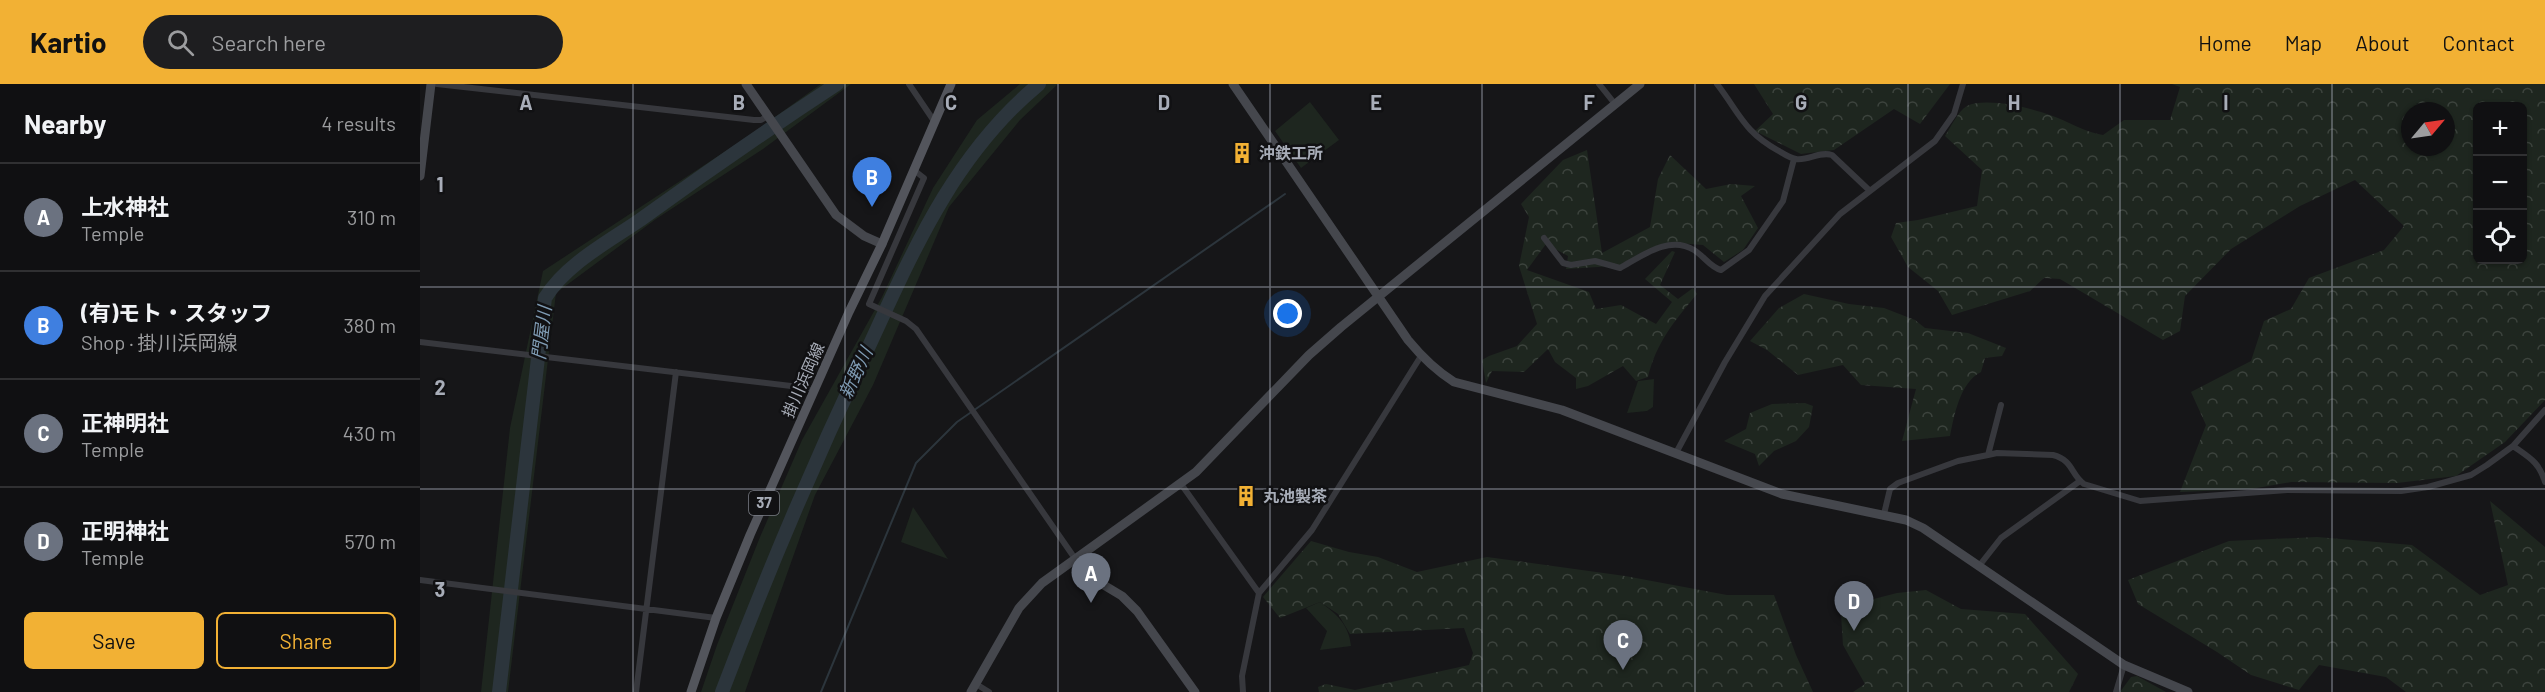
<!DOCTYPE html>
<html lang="en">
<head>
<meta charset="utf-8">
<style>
	body { margin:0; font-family:Barlow,"Noto Sans JP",sans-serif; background:#1e1e20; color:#f1f3f6 }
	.controls { position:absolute; right:18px; top:18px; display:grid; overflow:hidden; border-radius:9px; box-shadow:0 2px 4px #0004 }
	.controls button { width:54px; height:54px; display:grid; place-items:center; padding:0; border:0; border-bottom:2px solid #303032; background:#101012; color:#f1f3f6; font:30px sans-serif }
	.compass { position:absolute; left:1981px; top:18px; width:54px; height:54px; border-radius:50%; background:#101012; box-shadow:0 2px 4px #0004; rotate:61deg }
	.you { position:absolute; left:868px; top:230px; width:21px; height:21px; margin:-15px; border:4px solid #fff; border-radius:50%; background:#1a73e8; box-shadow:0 0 0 9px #1a73e833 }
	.badge { display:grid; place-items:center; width:39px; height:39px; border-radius:50%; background:#f2b134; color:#fff; font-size:20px; font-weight:700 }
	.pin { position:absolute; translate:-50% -50px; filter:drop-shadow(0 2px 3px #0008) }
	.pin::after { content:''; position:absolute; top:32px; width:21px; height:18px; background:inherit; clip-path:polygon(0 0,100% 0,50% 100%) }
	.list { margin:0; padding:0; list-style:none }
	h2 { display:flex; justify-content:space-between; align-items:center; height:78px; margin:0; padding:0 24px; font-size:26px }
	h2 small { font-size:20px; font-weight:400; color:#9c9d9f }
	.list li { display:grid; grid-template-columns:39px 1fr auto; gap:18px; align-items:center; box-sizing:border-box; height:108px; padding:0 24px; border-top:2px solid #303032 }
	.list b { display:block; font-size:22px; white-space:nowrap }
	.list p { margin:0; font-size:20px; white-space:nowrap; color:#9c9d9f }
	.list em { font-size:20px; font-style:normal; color:#9c9d9f }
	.actions { display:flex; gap:12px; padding:18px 24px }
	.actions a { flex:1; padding:14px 0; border:2px solid #f2b134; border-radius:9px; text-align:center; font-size:21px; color:#f2b134 }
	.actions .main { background:#f2b134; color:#111 }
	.icon { flex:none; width:33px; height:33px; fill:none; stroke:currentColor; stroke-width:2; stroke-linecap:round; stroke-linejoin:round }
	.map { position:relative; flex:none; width:2125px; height:608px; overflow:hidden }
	header { display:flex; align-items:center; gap:36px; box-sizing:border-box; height:84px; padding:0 30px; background:#f2b134; color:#111 }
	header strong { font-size:28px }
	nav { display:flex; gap:33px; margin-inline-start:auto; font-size:21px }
	.search { width:420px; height:54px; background:#1e1e20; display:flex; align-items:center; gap:15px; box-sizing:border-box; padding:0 21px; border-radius:33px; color:#9c9d9f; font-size:22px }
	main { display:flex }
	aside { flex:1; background:#101012 }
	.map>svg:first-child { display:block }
	.green { fill:#1e261f }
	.forest { fill:url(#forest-crowns); fill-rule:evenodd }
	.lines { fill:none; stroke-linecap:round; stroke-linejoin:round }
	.stream { stroke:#2c353c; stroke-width:2 }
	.river { stroke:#2c353c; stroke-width:14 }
	.street { stroke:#37383d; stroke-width:6 }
	.secondary { stroke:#45474d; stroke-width:9 }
	.primary { stroke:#53555c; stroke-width:9 }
	.grid { fill:none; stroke:#a8adb8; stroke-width:1.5; stroke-opacity:0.55 }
	.labels { text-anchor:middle; stroke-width:5; stroke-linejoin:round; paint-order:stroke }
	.shield { fill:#111113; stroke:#7b7e86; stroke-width:1.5 }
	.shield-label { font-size:15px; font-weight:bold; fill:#a8adb8 }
	.poi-label { font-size:16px; font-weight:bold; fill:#a8adb8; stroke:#111113; text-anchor:start }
	.street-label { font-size:16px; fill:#a8adb8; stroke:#111113 }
	.water-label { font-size:18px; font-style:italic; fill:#7f9bb3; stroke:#111113 }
	.grid-label { font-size:20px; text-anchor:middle; font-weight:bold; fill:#a8adb8; stroke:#111113; stroke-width:5; stroke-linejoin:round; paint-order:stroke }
</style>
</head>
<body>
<header>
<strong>Kartio</strong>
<div class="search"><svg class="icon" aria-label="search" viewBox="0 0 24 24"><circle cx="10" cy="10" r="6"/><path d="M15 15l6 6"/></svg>Search here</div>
<nav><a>Home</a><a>Map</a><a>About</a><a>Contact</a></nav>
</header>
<main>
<aside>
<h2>Nearby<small>4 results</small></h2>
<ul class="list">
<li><span class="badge" style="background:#6b7280">A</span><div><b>上水神社</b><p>Temple</p></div><em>310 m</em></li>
<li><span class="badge" style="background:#3f7fe0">B</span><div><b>(有)モト・スタッフ</b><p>Shop · 掛川浜岡線</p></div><em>380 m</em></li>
<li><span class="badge" style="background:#6b7280">C</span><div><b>正神明社</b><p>Temple</p></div><em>430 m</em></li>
<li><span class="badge" style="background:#6b7280">D</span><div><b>正明神社</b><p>Temple</p></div><em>570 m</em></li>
</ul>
<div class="actions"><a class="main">Save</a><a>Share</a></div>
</aside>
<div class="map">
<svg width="2125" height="608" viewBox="0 0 2125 608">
	<defs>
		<pattern id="forest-crowns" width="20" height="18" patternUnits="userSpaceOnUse" patternTransform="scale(1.5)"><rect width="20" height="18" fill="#1e261f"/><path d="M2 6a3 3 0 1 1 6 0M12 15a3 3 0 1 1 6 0" fill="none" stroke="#3c433d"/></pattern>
	</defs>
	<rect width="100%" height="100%" fill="#161618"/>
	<path class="green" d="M401,0H431L343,65L236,135L136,209L88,608H61L90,344L123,187L324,55Z
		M600,0H638L600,36L529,123L453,301L395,411L325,608H281L297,561L340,453L382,356L462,213L513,104L557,36Z
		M890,18L919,56L881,84L855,47Z
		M1234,295L1233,323L1227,327L1207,329L1218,297Z
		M493,423L528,475L481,458Z
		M900,518C917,530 929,541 931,562L900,566L907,547L886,524Z"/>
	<path class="forest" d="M1334,0H1530L1500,40L1474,25L1414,66L1381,70L1335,47L1353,30Z
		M1752,0H2125V316L2085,358L2036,392L1977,399L1871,398L1831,405L1760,408L1786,341L1771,308L1831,277L1844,237L1871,225L1889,194L1964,166L1984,142L1935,96L1880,122L1811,165L1765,212L1760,247L1743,256L1640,195L1624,194L1610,207L1532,231L1518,207L1488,183L1471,153L1476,139L1498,136L1557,122L1562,86L1525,52C1531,43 1538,27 1547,22C1566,13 1611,24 1630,31C1648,37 1664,48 1683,51L1704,36H1750L1760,3ZM2058,22H2102V176H2058ZM1990,27H2026V63H1990Z
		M1167,66L1182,169L1230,143L1238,95L1250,71L1286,105L1311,100L1335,102L1321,112L1338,144L1323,166L1304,178L1283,161L1257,159L1241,162L1210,181L1146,185L1148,172L1126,160L1107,186L1169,208L1176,225L1201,221L1236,240L1252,218L1225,195L1252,167L1255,168L1240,201L1258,215L1273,204L1277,210C1255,236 1236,259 1228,293L1216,297L1203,282L1168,302L1156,305V294L1135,278L1128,265L1104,288L1072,287L1066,299L1062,276L1069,272L1097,262L1117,240L1099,182L1109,133L1101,120L1143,76Z
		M1384,210L1429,220L1464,224L1495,236L1505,244L1548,249L1586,264L1582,272L1565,274L1561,288C1540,298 1534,332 1530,352L1482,357L1496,305L1441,301L1423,281L1378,291L1347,266L1330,257L1359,224Z
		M1385,319L1393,322L1389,343L1376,357L1354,367L1339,382L1335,370L1304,357L1326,345L1330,329L1352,320Z
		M2070,417L2125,463V608H1986L1966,593L1899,581L1879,606L1831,591L1797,568L1718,520L1708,496L1809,457L1897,453L1992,461L2060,511L2088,501Z
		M891,457L929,468L958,473L997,488L1067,473L1205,492L1307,511H1354L1376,571L1393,608H899L898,603L906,600L935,606L1049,581L1053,569L1044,544L930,550L918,530L900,518L860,534L843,513Z
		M1506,506L1541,525L1605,530L1658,590L1649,608H1433L1445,600L1423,561L1420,514L1442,518L1477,509Z
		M1717,592L1746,608H1700L1711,593Z"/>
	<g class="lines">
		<path class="stream" d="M401,608L496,379L537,338L865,110"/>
		<path class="river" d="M79,608L125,214C146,180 188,158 220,136C285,89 350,44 417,0
			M302,608C345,494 392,383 444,273C491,172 531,73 619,0"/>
		<path class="street" d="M17,0L334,36H341L348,32
			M489,0L514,37
			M1179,0L1195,20
			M1297,0C1320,30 1324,48 1359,67C1364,70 1370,74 1376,75C1388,77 1400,67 1412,71L1450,107
			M495,87L504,94L449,220L486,237L496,245L656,476
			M1124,154L1143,179L1151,181L1175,177L1200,184C1222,172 1249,151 1274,166C1284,172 1290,183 1301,186L1329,166L1363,117L1374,75
			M0,258L396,305
			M1581,321L1568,371L1577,369L1633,371C1653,376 1651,391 1664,400L1720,417L1867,406L1981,407L2008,403L2051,391L2067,381L2093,362L2125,326
			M2093,362C2110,374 2119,378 2125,398
			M1256,369L1305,278L1345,212L1420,130L1515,57L1534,30L1543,0
			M761,400L839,509
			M1464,430L1470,405L1478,399L1538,377L1568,371
			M1559,482L1581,454L1660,397
			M0,496L296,534
			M556,600L569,608
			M216,608L256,288
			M823,608L822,592L839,509L892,446L1001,272
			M1696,608L1704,581"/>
		<path class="secondary" d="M326,0L416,131L444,152L462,160
			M813,0L988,256C1002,273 1015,286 1034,298L1142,326L1362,410L1486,436L1503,444L1704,581L1768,608
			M0,92L11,0
			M656,476L672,494L702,512L717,527L775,608
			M551,608L599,524L622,499L776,388L889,271L921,243L1220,0"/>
		<path class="primary" d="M271,608L296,534L330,451L429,228L462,160L531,0"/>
	</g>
	<path class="grid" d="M213,0V608M425,0V608M638,0V608M850,0V608M1062,0V608M1275,0V608M1488,0V608M1700,0V608M1912,0V608M0,203H2125M0,405H2125"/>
	<defs>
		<symbol id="building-bare" viewBox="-9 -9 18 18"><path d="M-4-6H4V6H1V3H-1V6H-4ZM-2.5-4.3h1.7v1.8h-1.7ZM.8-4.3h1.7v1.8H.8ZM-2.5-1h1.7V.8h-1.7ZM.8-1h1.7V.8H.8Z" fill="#f2b134" stroke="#111113" stroke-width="2.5" paint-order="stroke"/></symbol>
	</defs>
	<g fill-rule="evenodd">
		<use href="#building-bare" x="807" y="54" width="30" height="30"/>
		<use href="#building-bare" x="811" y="397" width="30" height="30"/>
	</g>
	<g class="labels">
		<rect class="shield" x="329" y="407" width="30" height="24" rx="4.5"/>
		<g class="shield-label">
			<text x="344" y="424">37</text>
		</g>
		<g class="poi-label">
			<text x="839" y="75">沖鉄工所</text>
			<text x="843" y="418">丸池製茶</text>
		</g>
		<g class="street-label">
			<text transform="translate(383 296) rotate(-66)" y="6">掛川浜岡線</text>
		</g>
		<g class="water-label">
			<text transform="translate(122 249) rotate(-83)" y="6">門屋川</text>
			<text transform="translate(436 289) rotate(-65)" y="6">新野川</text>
		</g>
	</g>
	<g class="grid-label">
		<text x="106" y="26">A</text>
		<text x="319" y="26">B</text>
		<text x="531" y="26">C</text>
		<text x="744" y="26">D</text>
		<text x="956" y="26">E</text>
		<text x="1169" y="26">F</text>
		<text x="1381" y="26">G</text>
		<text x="1594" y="26">H</text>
		<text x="1806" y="26">I</text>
		<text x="20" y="108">1</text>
		<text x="20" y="311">2</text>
		<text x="20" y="513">3</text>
	</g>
</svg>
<div class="controls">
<button>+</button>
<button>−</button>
<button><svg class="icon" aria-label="locate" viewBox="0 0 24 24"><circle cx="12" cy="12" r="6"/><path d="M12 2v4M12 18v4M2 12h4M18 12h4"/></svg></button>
</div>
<svg class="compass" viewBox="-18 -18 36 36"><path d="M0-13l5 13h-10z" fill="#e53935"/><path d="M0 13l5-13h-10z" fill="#9c9d9f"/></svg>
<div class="you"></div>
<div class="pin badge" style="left:671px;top:519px;background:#6b7280">A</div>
<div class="pin badge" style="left:452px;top:123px;background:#3f7fe0">B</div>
<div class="pin badge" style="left:1203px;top:586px;background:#6b7280">C</div>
<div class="pin badge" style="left:1434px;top:547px;background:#6b7280">D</div>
</div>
</main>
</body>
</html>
